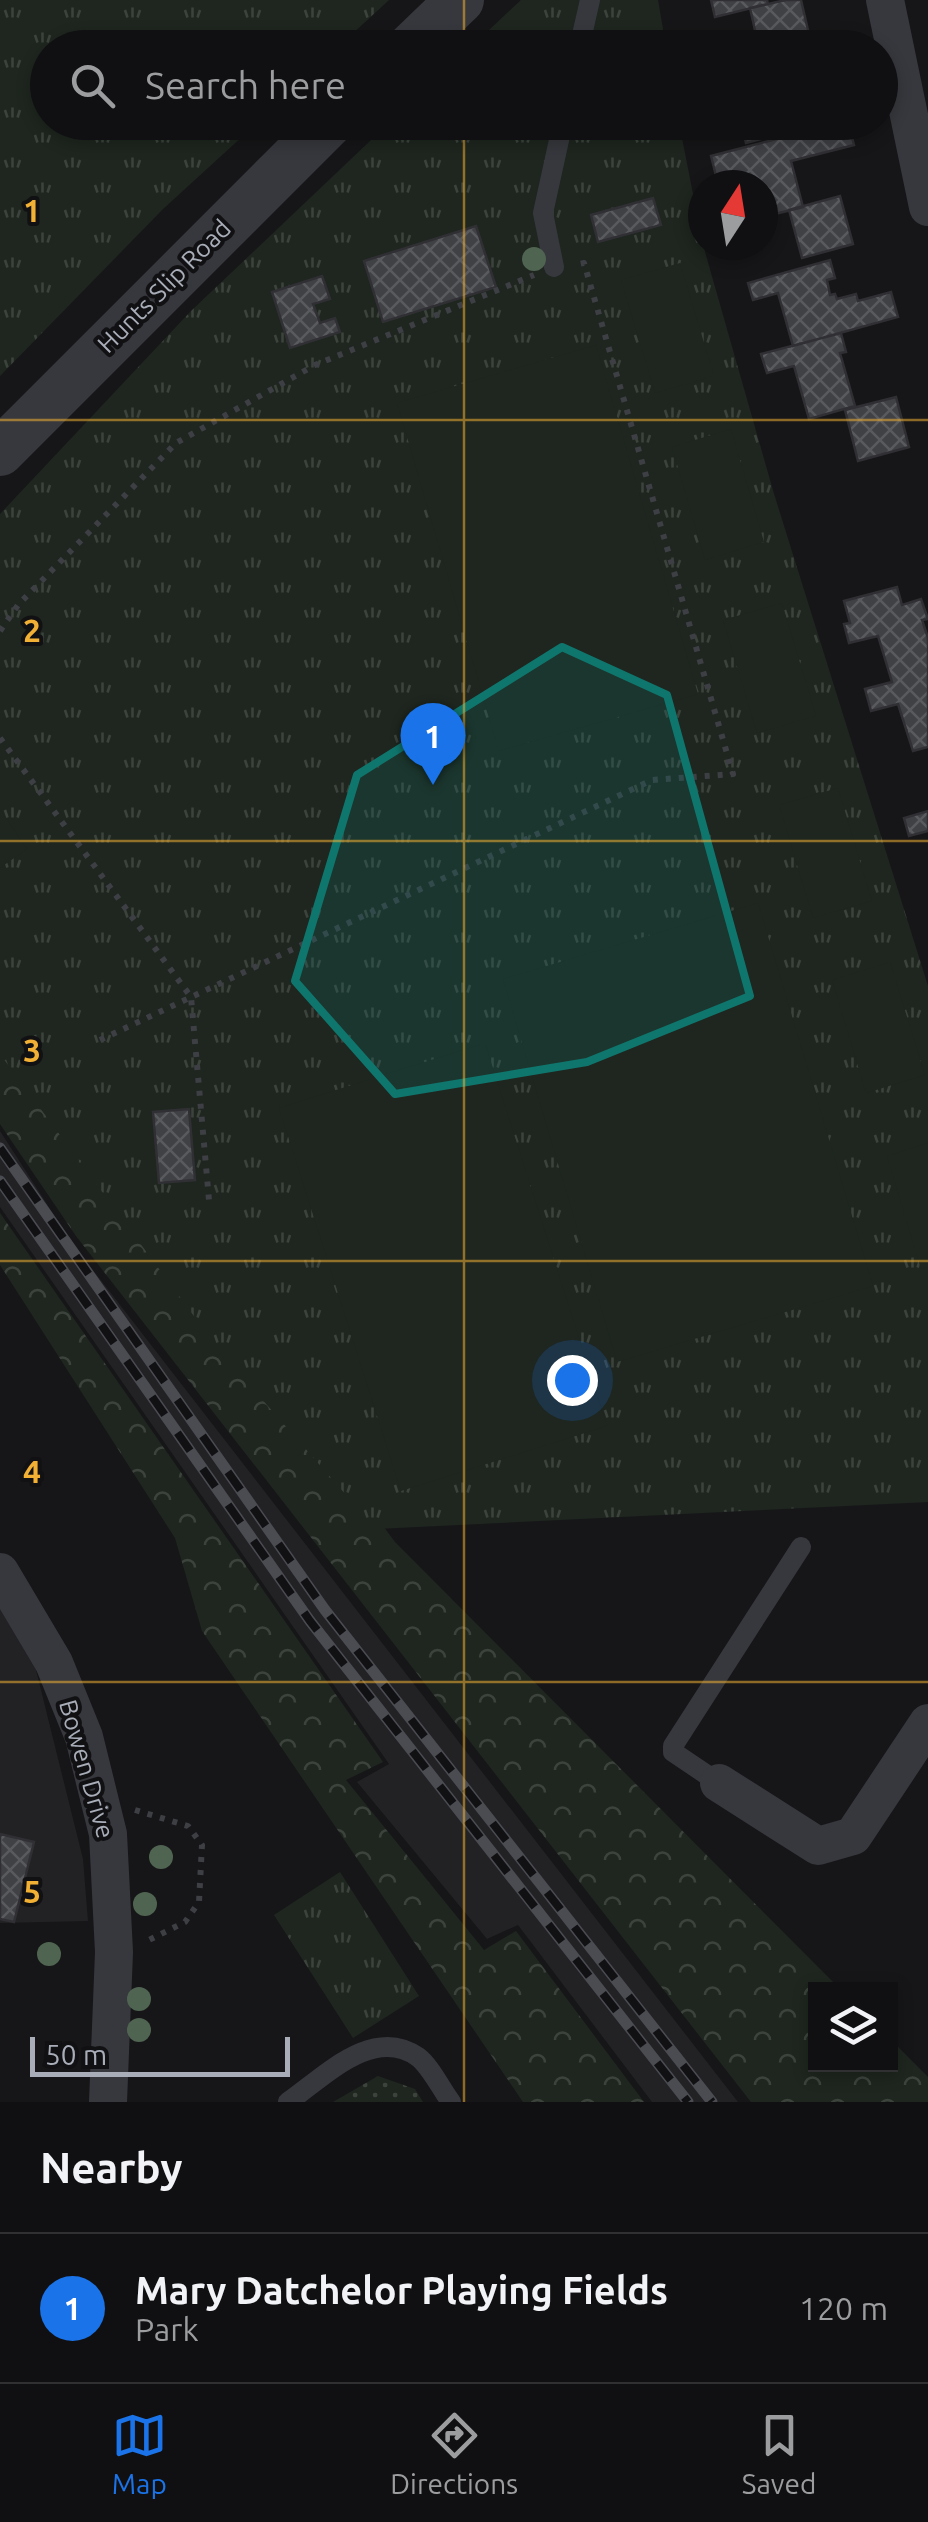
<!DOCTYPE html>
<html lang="en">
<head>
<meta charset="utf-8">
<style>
	body { margin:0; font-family:Ubuntu,sans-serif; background:#19191b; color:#f1f3f6 }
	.controls { position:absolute; right:30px; bottom:30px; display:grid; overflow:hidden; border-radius:0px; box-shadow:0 5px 15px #0003 }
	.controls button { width:90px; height:90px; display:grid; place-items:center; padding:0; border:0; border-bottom:2px solid #303032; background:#101012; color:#f1f3f6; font:50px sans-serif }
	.compass { position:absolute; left:688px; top:170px; width:90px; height:90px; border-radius:50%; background:#101012; box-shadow:0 5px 15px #0003; rotate:12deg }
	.scale { position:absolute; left:30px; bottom:25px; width:260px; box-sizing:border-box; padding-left:10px; border:5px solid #a8adb8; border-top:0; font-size:28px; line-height:35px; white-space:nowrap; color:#a8adb8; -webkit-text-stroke:8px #111113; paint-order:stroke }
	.you { position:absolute; left:572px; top:1380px; width:35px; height:35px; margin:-25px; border:8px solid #fff; border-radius:50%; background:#1a73e8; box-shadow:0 0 0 15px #1a73e833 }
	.badge { display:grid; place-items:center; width:65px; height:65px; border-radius:50%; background:#1a73e8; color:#fff; font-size:32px; font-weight:700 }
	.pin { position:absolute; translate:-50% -82px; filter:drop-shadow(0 2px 5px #0008) }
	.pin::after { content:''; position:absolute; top:52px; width:35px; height:30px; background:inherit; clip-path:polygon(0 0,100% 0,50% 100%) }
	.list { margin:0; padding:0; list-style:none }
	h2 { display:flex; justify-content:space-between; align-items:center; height:130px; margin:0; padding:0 40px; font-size:42px }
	h2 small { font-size:32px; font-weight:400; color:#9c9d9f }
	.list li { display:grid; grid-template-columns:65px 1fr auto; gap:30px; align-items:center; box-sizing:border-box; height:150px; padding:0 40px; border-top:2px solid #303032 }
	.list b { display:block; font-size:38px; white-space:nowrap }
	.list p { margin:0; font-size:32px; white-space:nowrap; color:#9c9d9f }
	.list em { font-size:32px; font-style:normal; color:#9c9d9f }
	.icon { flex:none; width:55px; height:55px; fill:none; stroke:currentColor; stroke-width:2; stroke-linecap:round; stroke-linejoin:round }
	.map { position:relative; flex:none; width:928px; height:2102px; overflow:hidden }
	.search { position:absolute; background:#101012; box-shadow:0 5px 15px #0003; left:30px; right:30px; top:30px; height:110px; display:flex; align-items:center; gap:25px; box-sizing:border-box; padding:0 35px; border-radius:55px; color:#9c9d9f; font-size:38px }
	.sheet { height:280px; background:#101012 }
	nav { display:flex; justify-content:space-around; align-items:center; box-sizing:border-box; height:140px; border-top:2px solid #303032; background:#101012; font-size:28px; color:#9c9d9f }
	nav a { display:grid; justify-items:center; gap:5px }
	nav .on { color:#1a73e8 }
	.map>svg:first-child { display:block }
	.built { fill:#222225 }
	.grass { fill:url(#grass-dots) }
	.forest { fill:url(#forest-crowns) }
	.park { fill:url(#park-tufts) }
	.garden { fill:#1e261f }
	.building { fill:url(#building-cross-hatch); stroke:#303034; stroke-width:2.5 }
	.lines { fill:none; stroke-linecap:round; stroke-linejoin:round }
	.path { stroke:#3d3f44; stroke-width:6; stroke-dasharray:5 8; stroke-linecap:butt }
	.service { stroke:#37383d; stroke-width:20 }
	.minor { stroke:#37383d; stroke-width:38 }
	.tertiary { stroke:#37383d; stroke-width:48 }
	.rail-casing { stroke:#4a4c52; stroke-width:11 }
	.rail { stroke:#111113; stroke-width:8; stroke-dasharray:22; stroke-linecap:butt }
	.tree { fill:#506452 }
	.marked { fill:#0f766e; fill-opacity:0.2; stroke:#0f766e; stroke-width:8; stroke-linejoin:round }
	.grid { fill:none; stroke:#f2b134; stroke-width:2.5; stroke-opacity:0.55 }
	.labels { text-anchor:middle; stroke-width:8; stroke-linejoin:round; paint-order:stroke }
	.street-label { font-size:25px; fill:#a8adb8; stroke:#111113 }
	.grid-label { font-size:32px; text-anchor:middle; font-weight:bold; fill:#f2b134; stroke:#111113; stroke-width:8; stroke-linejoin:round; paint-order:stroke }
</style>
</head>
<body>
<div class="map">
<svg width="928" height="2102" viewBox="0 0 928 2102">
	<defs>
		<pattern id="grass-dots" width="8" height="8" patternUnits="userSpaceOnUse" patternTransform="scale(2.5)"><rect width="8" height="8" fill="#1e261f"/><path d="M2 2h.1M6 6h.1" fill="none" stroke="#3c433d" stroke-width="1.8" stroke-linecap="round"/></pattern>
		<pattern id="forest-crowns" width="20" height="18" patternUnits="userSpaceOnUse" patternTransform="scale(2.5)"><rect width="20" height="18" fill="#1e261f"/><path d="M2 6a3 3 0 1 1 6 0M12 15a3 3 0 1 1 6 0" fill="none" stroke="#3c433d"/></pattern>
		<pattern id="park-tufts" width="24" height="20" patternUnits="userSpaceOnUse" patternTransform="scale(2.5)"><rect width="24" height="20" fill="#1e261f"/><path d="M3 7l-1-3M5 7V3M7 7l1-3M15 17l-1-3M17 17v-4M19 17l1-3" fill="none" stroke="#3c433d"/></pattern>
		<pattern id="building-cross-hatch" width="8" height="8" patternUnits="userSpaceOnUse" patternTransform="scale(2.5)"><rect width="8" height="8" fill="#404145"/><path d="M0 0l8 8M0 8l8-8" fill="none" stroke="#595a5e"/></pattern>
	</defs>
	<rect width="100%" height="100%" fill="#161618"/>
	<path class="built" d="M0,1131L72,1243L738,2102H652L518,1925L487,1939L357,1782L389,1764L0,1207Z
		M0,1609L36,1670L83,1859L88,1921L0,1923Z"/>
	<path class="grass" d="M378,2076L415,2089L423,2102H333Z"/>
	<path class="forest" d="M0,1012L395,1542L840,1989L816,1990V2064H890L891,2040L928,2077V2102H751L76,1236L0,1124Z
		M0,1213L383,1762L346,1780L484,1950L516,1931L644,2102H523L202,1631L175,1538L0,1265Z"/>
	<path class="park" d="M0,0H389L338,47L48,48V122L257,123L163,209L0,376Z
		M521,0H658L666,47L470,48Z
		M389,123H679L703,245L774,494L928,986V1502L376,1529L222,1354L0,1054V514L191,311Z
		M340,1872L419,1996L353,2038L274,1915Z"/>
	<path class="garden" d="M680,263L714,376L655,393L621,280Z
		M596,345L698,694L499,751L397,403Z
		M731,429L764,542L705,560L672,447Z
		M782,603L816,716L757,733L723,620Z
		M838,788L872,901L813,918L779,805Z
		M0,809L27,849L0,868Z
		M758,903L873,1286L617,1362L503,979Z
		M890,962L925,1075L866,1093L832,980Z
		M485,1043L607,1426L401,1491L279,1108Z
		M928,1143V1267L921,1269L887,1156Z"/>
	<path class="building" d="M711,0H767L768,4L715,17Z
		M786,0H801L811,43L790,48H759L750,8Z
		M741,122H825L746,143Z
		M842,122H848L854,145L791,161L803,207L763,217V185H725L723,178L717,180L711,156Z
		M840,196L853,244L802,258L789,210Z
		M653,198L661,225L598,242L591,215Z
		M476,226L496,287L383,322L364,261Z
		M830,260L835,278L827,280L830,295L835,294L837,299L856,294L858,301L891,292L898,317L793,346L778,293L753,300L748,283Z
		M322,276L330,299L313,304L320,323L335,318L340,332L290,348L272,292Z
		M841,333L846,352L840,353L855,406L809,419L794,366L767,373L761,354Z
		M896,397L909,447L858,461L845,410Z
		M897,587L902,605L921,599L928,619L922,620L928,638V747L913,751L898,704L871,711L865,689L892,682L878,636L849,643L844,624L850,623L844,601Z
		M928,811V831L909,836L904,818Z
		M189,1109L195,1180L159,1183L153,1112Z
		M0,1834L34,1842L14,1922L0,1919Z"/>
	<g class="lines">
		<path class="path" d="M0,631L18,605L176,443L315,365L534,275
			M0,738L191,997L209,1200
			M100,1040L652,780L733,774L584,263L579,264
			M135,1810L188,1826L202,1845L199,1902L185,1922L147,1941"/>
		<path class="service" d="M579,48L590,0
			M554,267L543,213L563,122
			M719,1783L673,1752V1746L801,1547
			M288,2102C324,2077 373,2025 418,2057C431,2067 441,2089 451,2102"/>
		<path class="minor" d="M885,0L928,207
			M0,1572L54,1663L84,1737L108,1834L114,1952L108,2102
			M719,1783L818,1846L853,1836L928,1723"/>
		<path class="tertiary" d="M410,48L460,0
			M0,452L330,122"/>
		<defs>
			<path id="rail" d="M0,1148L325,1610L712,2102
				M0,1181L310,1621L688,2102"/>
		</defs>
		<use href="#rail" class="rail-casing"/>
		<use href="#rail" class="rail"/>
	</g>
	<g class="tree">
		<circle cx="534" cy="259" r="12"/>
		<circle cx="161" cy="1857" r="12"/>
		<circle cx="145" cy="1904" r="12"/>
		<circle cx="49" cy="1954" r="12"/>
		<circle cx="139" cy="1999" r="12"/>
		<circle cx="139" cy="2030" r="12"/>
	</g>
	<path class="marked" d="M562,647L667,695L750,996L587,1062L395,1094L295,981L357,775Z"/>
	<path class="grid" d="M464,0V48M464,122V2102M0,420H928M0,841H928M0,1261H928M0,1682H928"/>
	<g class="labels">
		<g class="street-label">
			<text transform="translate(164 286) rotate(-45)" y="9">Hunts Slip Road</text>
			<text transform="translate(87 1769) rotate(74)" y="9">Bowen Drive</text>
		</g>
	</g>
	<g class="grid-label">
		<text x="32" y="222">1</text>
		<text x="32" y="642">2</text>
		<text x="32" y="1062">3</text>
		<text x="32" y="1483">4</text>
		<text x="32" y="1903">5</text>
	</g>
</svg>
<div class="controls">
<button><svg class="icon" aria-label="layers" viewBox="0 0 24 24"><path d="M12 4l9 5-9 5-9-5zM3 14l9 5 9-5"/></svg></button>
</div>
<svg class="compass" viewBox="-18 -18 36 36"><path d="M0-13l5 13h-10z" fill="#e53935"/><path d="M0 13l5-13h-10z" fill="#9c9d9f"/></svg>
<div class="scale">50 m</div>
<div class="you"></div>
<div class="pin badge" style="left:433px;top:785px">1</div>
<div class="search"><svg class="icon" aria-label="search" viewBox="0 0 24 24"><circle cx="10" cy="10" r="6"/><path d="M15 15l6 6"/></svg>Search here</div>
</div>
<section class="sheet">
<h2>Nearby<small></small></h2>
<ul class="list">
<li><span class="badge">1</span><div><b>Mary Datchelor Playing Fields</b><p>Park</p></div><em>120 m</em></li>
</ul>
</section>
<nav>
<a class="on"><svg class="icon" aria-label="map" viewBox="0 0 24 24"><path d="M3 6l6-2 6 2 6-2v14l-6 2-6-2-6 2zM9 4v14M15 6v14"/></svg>Map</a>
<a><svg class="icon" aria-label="directions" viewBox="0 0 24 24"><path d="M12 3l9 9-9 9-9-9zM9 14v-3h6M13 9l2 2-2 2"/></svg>Directions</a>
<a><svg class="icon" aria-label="saved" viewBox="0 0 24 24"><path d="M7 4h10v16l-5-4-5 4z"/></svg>Saved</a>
</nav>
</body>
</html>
